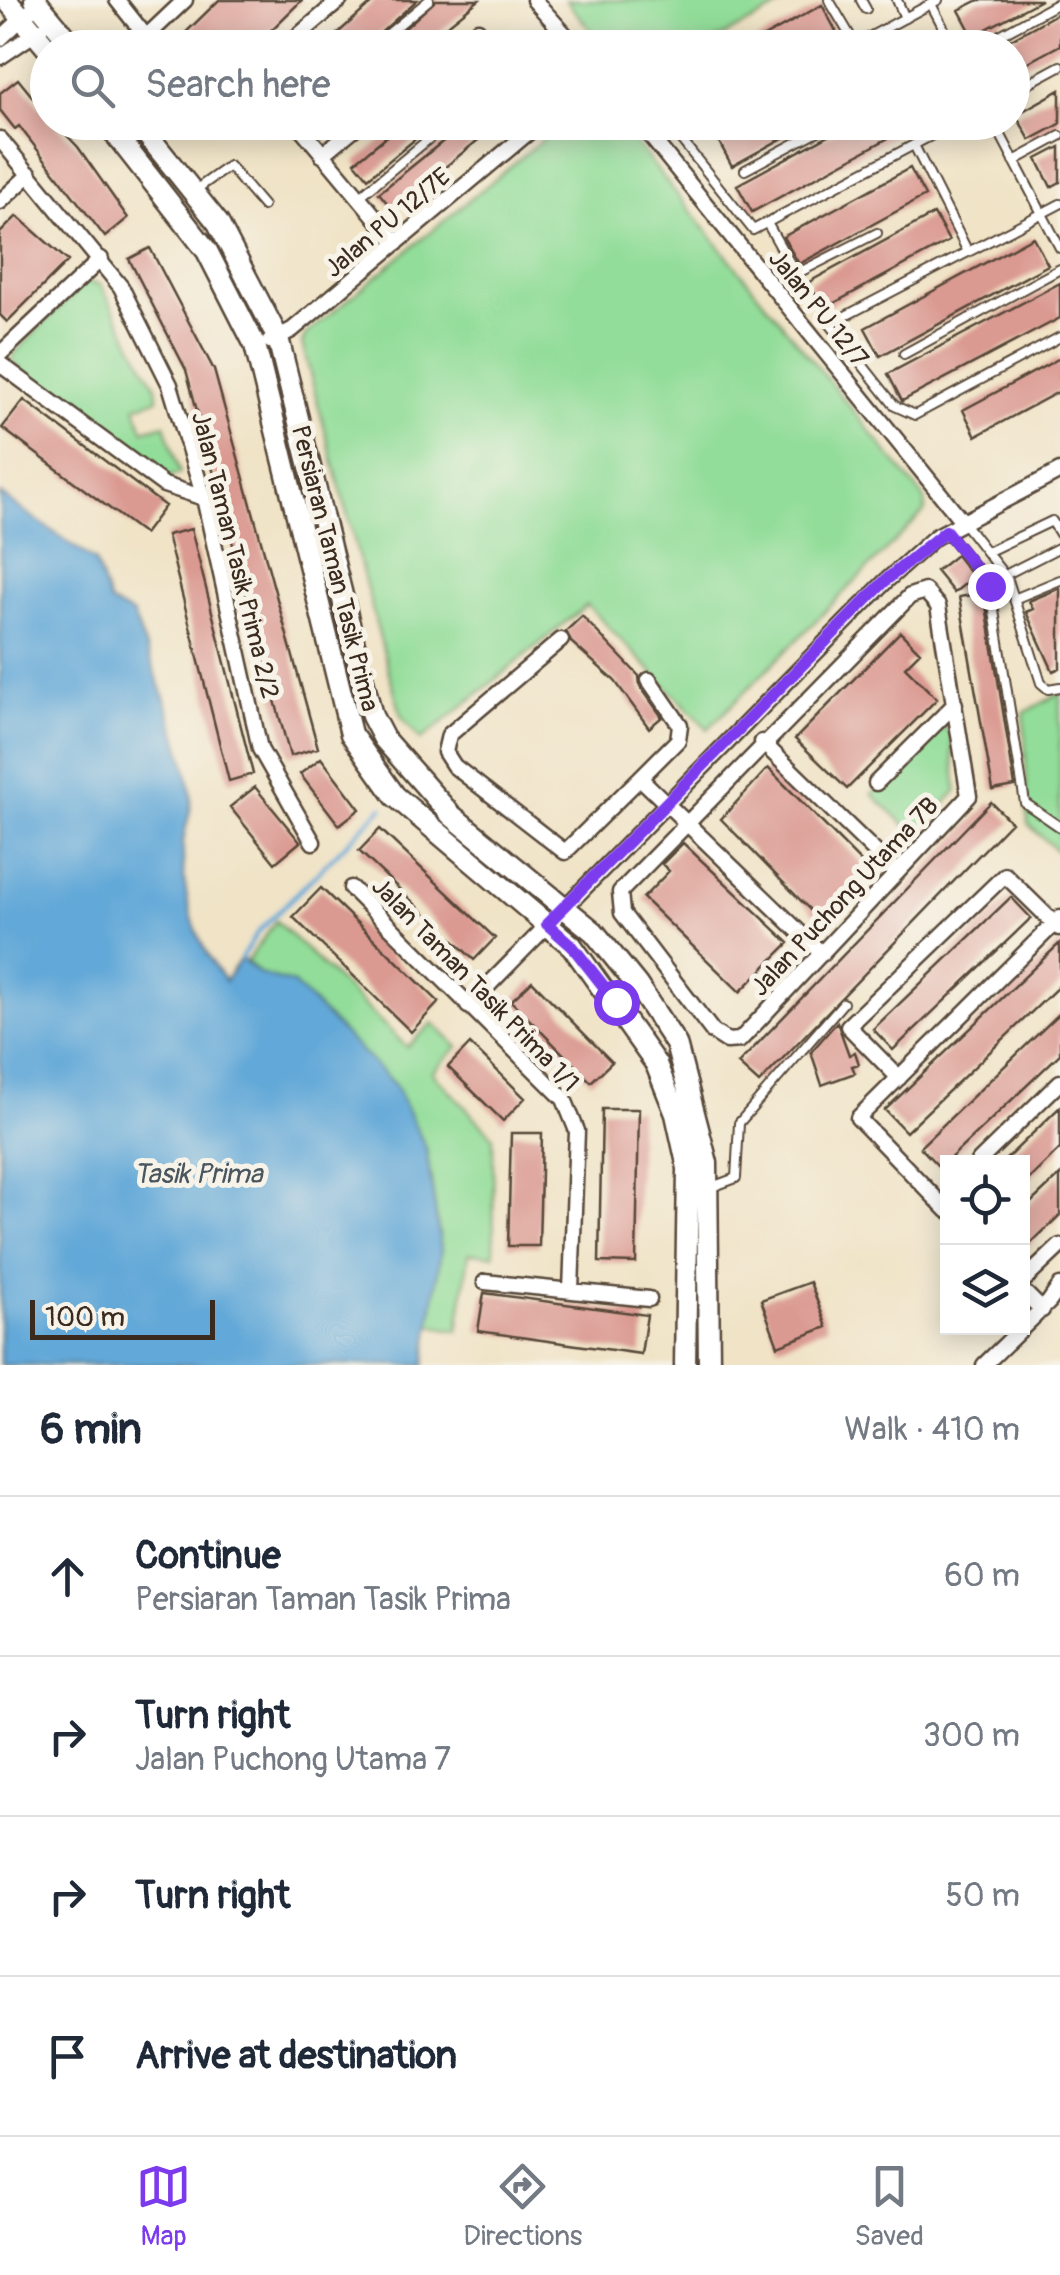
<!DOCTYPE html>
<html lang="en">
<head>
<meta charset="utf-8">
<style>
	body { margin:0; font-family:Pangolin,sans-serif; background:#f2f2f3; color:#1f2937 }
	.controls { position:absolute; right:30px; bottom:30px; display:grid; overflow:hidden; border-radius:0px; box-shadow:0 5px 25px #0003 }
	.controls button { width:90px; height:90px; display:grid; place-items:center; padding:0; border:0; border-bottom:2px solid #e0e1e3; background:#fff; color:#1f2937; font:50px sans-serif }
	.scale { position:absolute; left:30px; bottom:25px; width:185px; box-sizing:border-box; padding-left:10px; border:5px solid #3b2a1e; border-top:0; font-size:28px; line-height:35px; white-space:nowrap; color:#3b2a1e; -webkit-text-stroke:8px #f7f3e8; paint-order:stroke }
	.stop { position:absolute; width:30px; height:30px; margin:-22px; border:8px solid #7c3aed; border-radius:50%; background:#fff }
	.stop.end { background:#7c3aed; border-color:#fff; box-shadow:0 2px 10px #0008 }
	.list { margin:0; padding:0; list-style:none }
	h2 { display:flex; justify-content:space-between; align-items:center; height:130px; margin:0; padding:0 40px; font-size:42px }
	h2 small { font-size:32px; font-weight:400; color:#747a83 }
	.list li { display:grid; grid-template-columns:65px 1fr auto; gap:30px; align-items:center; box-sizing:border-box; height:160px; padding:0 40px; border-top:2px solid #e0e1e3 }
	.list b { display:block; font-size:38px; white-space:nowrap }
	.list p { margin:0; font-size:32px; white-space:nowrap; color:#747a83 }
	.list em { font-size:32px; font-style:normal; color:#747a83 }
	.icon { flex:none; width:55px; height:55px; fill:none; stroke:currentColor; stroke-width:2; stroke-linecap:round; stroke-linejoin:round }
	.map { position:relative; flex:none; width:1060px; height:1365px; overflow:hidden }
	.search { position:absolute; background:#fff; box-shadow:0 5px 25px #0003; left:30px; right:30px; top:30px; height:110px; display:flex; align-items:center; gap:25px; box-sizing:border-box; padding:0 35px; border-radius:55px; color:#747a83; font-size:38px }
	.sheet { height:770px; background:#fff }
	nav { display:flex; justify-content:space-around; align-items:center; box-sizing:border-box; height:140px; border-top:2px solid #e0e1e3; background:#fff; font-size:28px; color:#747a83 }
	nav a { display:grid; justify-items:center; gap:5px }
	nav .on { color:#7c3aed }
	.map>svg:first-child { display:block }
	.green { fill:#92dd99; stroke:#66845c; stroke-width:2.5 }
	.water { fill:#62a8d8; stroke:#4e697b; stroke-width:2.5 }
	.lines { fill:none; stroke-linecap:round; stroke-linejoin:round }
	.stream { stroke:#62a8d8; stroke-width:4 }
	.building { fill:#da9991 }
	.lane-casing { stroke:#564637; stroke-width:12 }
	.street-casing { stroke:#564637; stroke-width:19 }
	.secondary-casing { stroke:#564637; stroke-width:25 }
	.lane { stroke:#fff; stroke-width:8 }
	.street { stroke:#fff; stroke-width:14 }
	.secondary { stroke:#fff; stroke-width:20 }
	.route { stroke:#7c3aed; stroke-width:12 }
	.labels { text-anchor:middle; stroke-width:10; stroke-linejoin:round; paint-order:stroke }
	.street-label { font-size:25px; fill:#3b2a1e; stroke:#f7f3e8 }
	.water-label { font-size:28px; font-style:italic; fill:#49565f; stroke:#f7f3e8 }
</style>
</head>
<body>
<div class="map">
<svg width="1060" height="1365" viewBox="0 0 1060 1365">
	<rect width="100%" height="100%" fill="#f7f3e8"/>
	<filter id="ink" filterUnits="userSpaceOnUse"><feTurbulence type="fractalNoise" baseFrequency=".01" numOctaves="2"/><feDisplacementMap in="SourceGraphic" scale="20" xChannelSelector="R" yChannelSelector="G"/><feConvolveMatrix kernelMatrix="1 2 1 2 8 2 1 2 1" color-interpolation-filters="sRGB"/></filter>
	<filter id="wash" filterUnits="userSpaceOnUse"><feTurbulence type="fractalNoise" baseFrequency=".0048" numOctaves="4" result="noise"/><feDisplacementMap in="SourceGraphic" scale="40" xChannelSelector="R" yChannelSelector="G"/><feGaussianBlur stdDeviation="2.25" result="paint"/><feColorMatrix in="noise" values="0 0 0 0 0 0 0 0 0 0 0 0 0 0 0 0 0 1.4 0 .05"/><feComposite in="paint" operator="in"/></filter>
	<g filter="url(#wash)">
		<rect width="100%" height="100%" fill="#f0e3c6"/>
		<path class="green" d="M566,0H793L702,47H604Z
			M563,123H619L925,499V511L708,729L587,605L421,740L402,717L389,673L302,343L305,335Z
			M85,282L100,284L156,387L158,399L136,406L143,430L165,424L180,474L169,477L15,365L12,356Z
			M1060,693V854L1028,824L1024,713Z
			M938,729H950L957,790L916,835L872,794Z
			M276,921L407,1047L433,1023L458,1047L432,1072L493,1136L494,1255L469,1253L458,1331L430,1325L441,1249L426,1148L294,984L260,974L247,961Z"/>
		<path class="water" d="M0,494L95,561L110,603L133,615C155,673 180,730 191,791C194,809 184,827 183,844C182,897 193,939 225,981L241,958L260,974L294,984L395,1085L426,1148L441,1249L425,1365H0Z"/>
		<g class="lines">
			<path class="stream" d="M241,958L258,932L383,807"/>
		</g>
		<g id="blocks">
			<path class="building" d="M219,0H302L253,48H185L178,40Z
				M375,0H417L364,48H321Z
				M436,0H479L419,48H383Z
				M979,0H1041L973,36L959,10Z
				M822,5L836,31L807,48H744Z
				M1060,12V45L1012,71V48H995Z
				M18,79L48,116V122H54L78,147L128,218L105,237L19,126L15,129L0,110V93Z
				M1060,90V124L1030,140L1016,115Z
				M404,122H436L368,178L355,162Z
				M456,122H500L393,210L379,193L457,130Z
				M749,122H812L732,166L718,140Z
				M853,122H918L752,212L737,185Z
				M1060,147V182L1051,187L1037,159Z
				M910,168L925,196L799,264L783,237Z
				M934,214L949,241L823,309L809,282Z
				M17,216L68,261L7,322L0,315V233Z
				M1033,237L1048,265L880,356L865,328Z
				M150,248L214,370L318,748L290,756L186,370L129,259Z
				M1060,283V318L902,401L888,374Z
				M1060,358V391L976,436L963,410Z
				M24,400L165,506L144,534L2,428Z
				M191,529L253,774L229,781L167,535Z
				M956,555L973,577L954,593L936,571Z
				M1060,588V668L1053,671L1026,612L1033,609L1029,601Z
				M984,593L1015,786L993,790L959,597Z
				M582,616L639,676L640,686L662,717L649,728L615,681L571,642L566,631Z
				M900,632L920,652L905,667L937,699L847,789L795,739Z
				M321,758L360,809L339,825L300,774Z
				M768,768L870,871L818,918L721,819Z
				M255,787L300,842L275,863L230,807Z
				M991,802L1011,822L759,1083L738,1064Z
				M380,829L495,938L474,960L359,851Z
				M683,843L789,943L740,992L643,898L669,871L662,864Z
				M321,888L439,1002L411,1032L293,917Z
				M1011,897L1031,918L893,1050L873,1029Z
				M1060,943V985L906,1132L885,1110Z
				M532,981L612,1062L591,1082L511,1001Z
				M1060,1013V1054L940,1168L920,1147Z
				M837,1022L849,1055L855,1052L859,1064L852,1066L855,1073L822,1085L811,1052Z
				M470,1044L525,1098L503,1121L448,1067Z
				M1060,1107V1149L1022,1186V1162H1003Z
				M602,1109H639L636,1263L599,1262Z
				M511,1133H542L539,1246H508Z
				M1060,1175V1215L1022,1252V1211Z
				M810,1282L827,1327L778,1346L761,1300Z
				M484,1293L647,1315L641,1354L478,1331Z"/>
		</g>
	</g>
	<g filter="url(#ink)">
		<use href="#blocks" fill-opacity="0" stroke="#564637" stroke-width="2.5"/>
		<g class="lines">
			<defs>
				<path id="lane" d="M829,0L855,44
					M861,0L866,9
					M897,0L905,18
					M931,4L954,48
					M371,48L429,0
					M849,48L938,0
					M976,48L1060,2
					M1012,92L1060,66
					M707,122L679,137L753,230L957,122
					M994,122L1060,248
					M914,145L968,252
					M1014,161L1060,136
					M745,170L835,122
					M194,191L229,166L263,206
					M358,198L449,122
					M1060,204L830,324L895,406L915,415L1060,337
					M767,223L796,274L877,233
					M904,354L1060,269
					M963,522L1008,580L1041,683L1048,689L1060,687
					M946,531L990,586L1025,803L1060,827
					M987,552L1052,521L1060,534
					M1005,575L1060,547
					M1014,599L1060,580
					M709,1188L736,1178L739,1123L843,1003"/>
				<path id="street" d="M117,0L155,48
					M534,0L577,48
					M146,37L185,0
					M0,39L29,12
					M284,48L340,0
					M456,48L478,30
					M0,57L40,30
					M296,122L397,243
					M639,122L963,522
					M0,139L121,287L170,385L204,498L260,749L313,842
					M322,155L362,122
					M0,202L30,174
					M270,341L292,330L541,122
					M0,354L101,259
					M0,364L164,485L204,498
					M925,591L938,606L969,796L740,1040L727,1041L713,1032L622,913L620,892L910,596Z
					M561,640L449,735L445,752L454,766L565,852L640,778L822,954
					M762,742L896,872
					M640,778L678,740L680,725L649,680
					M876,783L955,704
					M351,888L564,1099L577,1131L571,1290
					M468,1006L886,581L935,537L1060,471
					M899,1078L848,1026L1005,875L1059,928
					M978,1162L1060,1082
					M948,1211L858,1118L1060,918
					M485,1282L649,1299
					M1022,1282L1060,1246
					M1022,1290L1042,1310
					M984,1365L1049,1302L1060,1286"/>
				<path id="secondary" d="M7,0L48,49
					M35,0L75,48
					M106,122L207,251L255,345L351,734L395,796L572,946L656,1064L676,1114L688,1168L685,1365
					M137,122L218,223L278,338L372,716L384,739L451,815L594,932L637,985L676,1044L707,1163L709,1365"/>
			</defs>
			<use href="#lane" class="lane-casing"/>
			<use href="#street" class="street-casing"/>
			<use href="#secondary" class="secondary-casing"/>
			<use href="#lane" class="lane"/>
			<use href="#street" class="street"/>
			<use href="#secondary" class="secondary"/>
		</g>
	</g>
	<g class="lines" filter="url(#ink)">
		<path class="route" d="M616,1002L572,946L547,924L886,580L946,531L990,586"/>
	</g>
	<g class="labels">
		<g class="street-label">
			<text transform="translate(387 222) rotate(-40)" y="9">Jalan PU 12/7E</text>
			<text transform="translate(819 308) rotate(51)" y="9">Jalan PU 12/7</text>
			<text transform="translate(236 555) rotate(76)" y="9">Jalan Taman Tasik Prima 2/2</text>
			<text transform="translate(336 568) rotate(76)" y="9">Persiaran Taman Tasik Prima</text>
			<text transform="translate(844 896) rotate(-47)" y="9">Jalan Puchong Utama 7B</text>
			<text transform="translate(476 984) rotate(46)" y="9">Jalan Taman Tasik Prima 1/1</text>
		</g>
		<g class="water-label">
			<text x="198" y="1183">Tasik Prima</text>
		</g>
	</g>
</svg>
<div class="controls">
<button><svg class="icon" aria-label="locate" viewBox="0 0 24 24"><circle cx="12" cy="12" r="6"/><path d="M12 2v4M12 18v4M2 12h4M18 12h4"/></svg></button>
<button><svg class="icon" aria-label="layers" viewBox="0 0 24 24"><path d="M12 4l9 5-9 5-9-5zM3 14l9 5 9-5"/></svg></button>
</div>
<div class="scale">100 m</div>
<div class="stop" style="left:616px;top:1002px"></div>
<div class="stop end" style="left:990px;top:586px"></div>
<div class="search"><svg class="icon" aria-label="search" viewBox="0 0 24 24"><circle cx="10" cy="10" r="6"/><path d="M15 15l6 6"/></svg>Search here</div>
</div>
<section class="sheet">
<h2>6 min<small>Walk · 410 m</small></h2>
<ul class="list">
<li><svg class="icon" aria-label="ahead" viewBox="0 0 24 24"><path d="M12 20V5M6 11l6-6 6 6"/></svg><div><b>Continue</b><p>Persiaran Taman Tasik Prima</p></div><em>60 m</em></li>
<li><svg class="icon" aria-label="right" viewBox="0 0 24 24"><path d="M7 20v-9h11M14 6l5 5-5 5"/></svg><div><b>Turn right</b><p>Jalan Puchong Utama 7</p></div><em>300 m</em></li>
<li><svg class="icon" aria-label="right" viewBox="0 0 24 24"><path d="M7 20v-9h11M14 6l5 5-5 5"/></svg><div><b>Turn right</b></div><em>50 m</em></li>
<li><svg class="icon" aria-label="arrive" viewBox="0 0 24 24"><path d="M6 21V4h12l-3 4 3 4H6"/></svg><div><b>Arrive at destination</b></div></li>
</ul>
</section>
<nav>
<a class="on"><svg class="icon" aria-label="map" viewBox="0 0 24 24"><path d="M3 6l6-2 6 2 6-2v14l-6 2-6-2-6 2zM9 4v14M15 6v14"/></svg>Map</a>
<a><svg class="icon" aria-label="directions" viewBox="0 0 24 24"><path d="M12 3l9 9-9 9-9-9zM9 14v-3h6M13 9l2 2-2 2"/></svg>Directions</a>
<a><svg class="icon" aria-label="saved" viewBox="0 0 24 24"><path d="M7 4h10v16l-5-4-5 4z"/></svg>Saved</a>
</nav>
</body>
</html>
